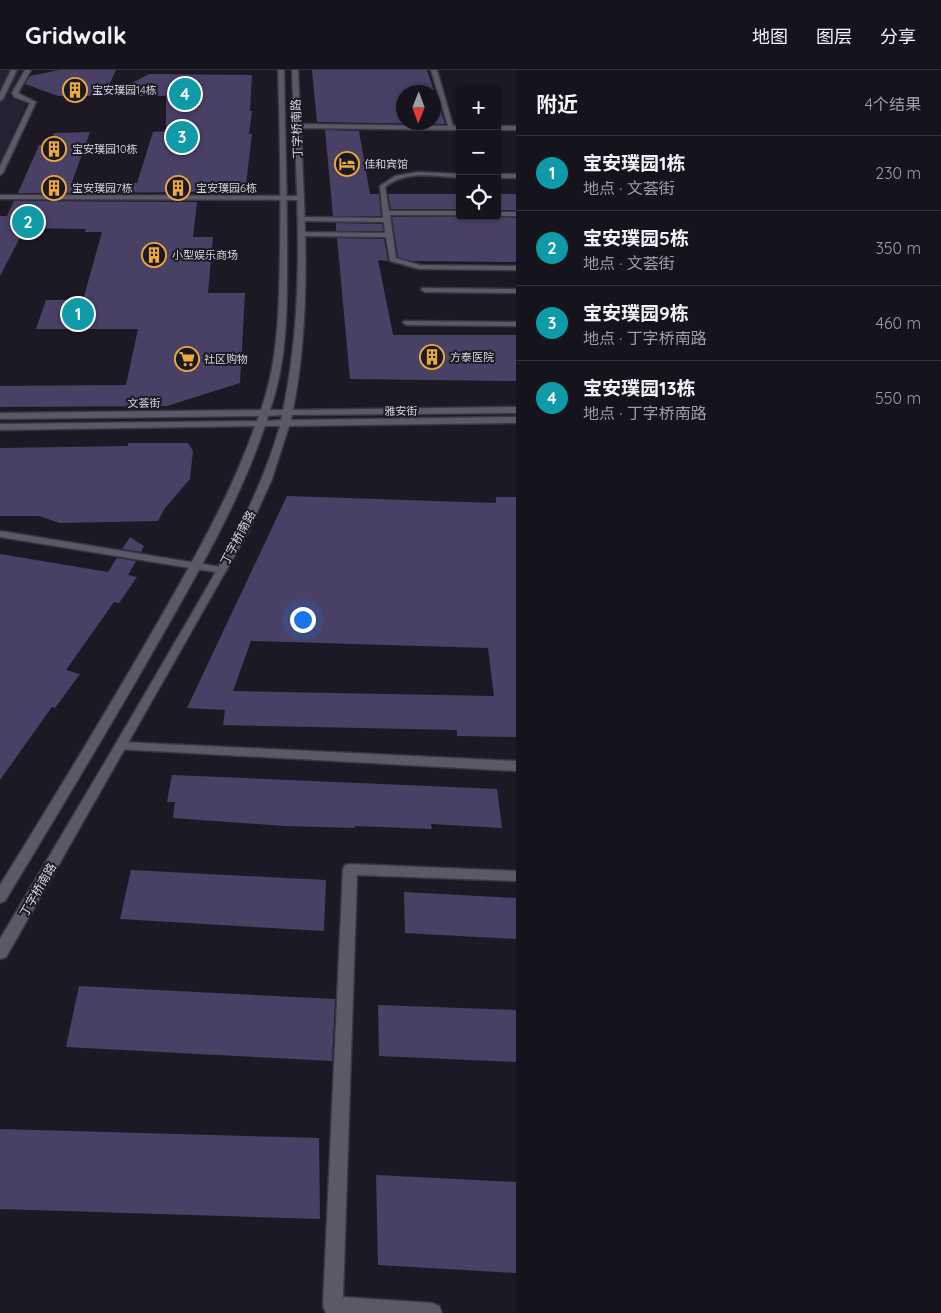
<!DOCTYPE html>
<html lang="zh">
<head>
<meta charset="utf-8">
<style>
	body { margin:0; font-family:Quicksand,"Noto Sans SC",sans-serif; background:#1e1c25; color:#f1f3f6 }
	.controls { position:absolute; right:15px; top:15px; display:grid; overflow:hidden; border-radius:5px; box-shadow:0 1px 4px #0004 }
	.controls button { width:45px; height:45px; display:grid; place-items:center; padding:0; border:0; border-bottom:1px solid #34323b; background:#15131c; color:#f1f3f6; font:25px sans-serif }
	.compass { position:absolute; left:396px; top:15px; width:45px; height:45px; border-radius:50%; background:#15131c; box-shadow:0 1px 4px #0004; rotate:181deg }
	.you { position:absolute; left:302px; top:549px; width:18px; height:18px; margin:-12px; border:4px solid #fff; border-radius:50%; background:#1a73e8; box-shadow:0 0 0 8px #1a73e833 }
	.badge { display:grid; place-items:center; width:32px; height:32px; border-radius:50%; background:#ebaa39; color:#fff; font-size:16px; font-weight:700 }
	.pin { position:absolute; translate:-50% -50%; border:2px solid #fff; box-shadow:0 1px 5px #0006 }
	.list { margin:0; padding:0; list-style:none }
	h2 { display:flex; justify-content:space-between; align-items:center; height:65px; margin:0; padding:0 20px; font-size:21px }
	h2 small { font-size:16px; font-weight:400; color:#9d9ea3 }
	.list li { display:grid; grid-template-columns:32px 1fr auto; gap:15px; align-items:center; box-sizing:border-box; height:75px; padding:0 20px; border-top:1px solid #34323b }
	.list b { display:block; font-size:19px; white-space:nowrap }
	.list p { margin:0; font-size:16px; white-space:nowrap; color:#9d9ea3 }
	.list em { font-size:16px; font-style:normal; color:#9d9ea3 }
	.icon { flex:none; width:28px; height:28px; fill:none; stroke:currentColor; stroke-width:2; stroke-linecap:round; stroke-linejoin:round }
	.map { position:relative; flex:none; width:516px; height:1243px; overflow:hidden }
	header { display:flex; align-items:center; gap:30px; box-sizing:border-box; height:70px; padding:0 25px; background:#15131c; border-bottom:1px solid #34323b }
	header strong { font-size:24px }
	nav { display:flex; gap:28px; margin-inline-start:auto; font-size:18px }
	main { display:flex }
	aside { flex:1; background:#15131c }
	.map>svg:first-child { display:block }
	.built { fill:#252132 }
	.building { fill:#494065; fill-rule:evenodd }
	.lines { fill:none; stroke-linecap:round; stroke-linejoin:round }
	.minor-casing { stroke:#383640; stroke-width:3 }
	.secondary-casing { stroke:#383640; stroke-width:3 }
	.minor { fill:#5b5867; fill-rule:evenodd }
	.secondary { fill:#5b5867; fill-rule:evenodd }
	.labels { text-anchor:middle; stroke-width:4; stroke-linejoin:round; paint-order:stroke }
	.far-poi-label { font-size:11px; fill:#d7d5de; stroke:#1c1925; text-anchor:start }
	.far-street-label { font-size:11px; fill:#d7d5de; stroke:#1c1925 }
	.street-label { font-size:12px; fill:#d7d5de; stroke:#1c1925 }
</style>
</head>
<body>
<header>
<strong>Gridwalk</strong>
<nav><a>地图</a><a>图层</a><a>分享</a></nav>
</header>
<main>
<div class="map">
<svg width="516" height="1243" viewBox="0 0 516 1243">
	<rect width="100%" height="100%" fill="#1c1925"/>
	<path class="built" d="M0,0H22L10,28L26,34L0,94Z"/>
	<path class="building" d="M59,0H116L104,26H58L25,14L30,6Z
		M312,0H427L445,54L317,52ZM404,22H434V52H404Z
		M149,4L252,5L250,41H252L249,64H252L245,122L18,123L39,75H50L54,63L90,62L72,112L137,113L153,62L166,61V26H108Z
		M325,60L359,61L370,124H379L381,146H333Z
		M388,124H460V139H391Z
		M497,124H516V140H497Z
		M14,131L197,132L193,167H213L208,223H245L240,313L167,336L0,337V316L126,315L138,259H36L46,230H83L102,162H85L86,159L25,158L0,206V146H7Z
		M495,146L516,148V192L412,191L398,187L392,147Z
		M336,153L382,154L383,161H336Z
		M337,168L384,169L388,191L378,190L393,265H516V311L350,309Z
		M128,373H188L193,381L190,409L165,438L158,451L60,453L39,446H0V378L128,376Z
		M287,426L496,433V427H516V667L457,666V660L223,655L225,640L187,638ZM251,571L488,578L494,626L233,621Z
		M130,467L144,476L141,482L122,479Z
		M0,484L108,502L117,488L136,491L128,505L137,507L119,533L114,532L66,600L80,604L55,638L52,637L0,710Z
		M172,705L497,719L502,758L431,754L432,759L355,756V758L285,756L173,748L175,732H167Z
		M131,800L326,810L324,861L120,849Z
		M404,822L516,828V869L405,863Z
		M79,916L335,929L332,991L66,977Z
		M378,935L516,940V992L379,986Z
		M0,1059L319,1068L320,1149L0,1139Z
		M376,1105L516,1112V1203L378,1195Z"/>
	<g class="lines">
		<defs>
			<path id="minor" d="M11,0H17L3,29L0,31V23Z
				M25,0H31L18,23L36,32L3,103L0,105V96L30,33L14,27L12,23Z
				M431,0H437L453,56H460V60L297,58L294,56L297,54L448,56Z
				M497,56H516V60H497Z
				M418,102L460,104V108C435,106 406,100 385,117L389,141H460V145H390L396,188L420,195L516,196V200L419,199L390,191L386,167L302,166L298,164L302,162L385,163L384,152L302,151L299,149L302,147L383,148L380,116L395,106Z
				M497,104H516V108H497Z
				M0,125L300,126L303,128L300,130L0,129Z
				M497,142H516V146H497Z
				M422,218L516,219V223L425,222L421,220Z
				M404,251L516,252V256L407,255L403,253Z
				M0,461L221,497L227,500L221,503L0,467Z
				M122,672L516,691V701L117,679L115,676L117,673Z
				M350,794L516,801V811L357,805L343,1227L432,1233L439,1236L442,1243H326L323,1236L343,799L345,795Z"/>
			<path id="secondary" d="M278,0H284C285,61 287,122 287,182C287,236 288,289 270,340H283C307,228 296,113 292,0H298C302,113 315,228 293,340L516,337V343L292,345L291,350L516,347V353L289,356L272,409L248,462L29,847L6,887L0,889V869C56,775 112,681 167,586C210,512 256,439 280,356H265C241,427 204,492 167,557C115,649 60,740 5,831L0,833V815C54,728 107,641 158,552C194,489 231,425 255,356L0,360V354L257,351L259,346L0,349V343L261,340C279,289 279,236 280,183C281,122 280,61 278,0ZM282,345L281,350L267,351L268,346Z"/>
		</defs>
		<use href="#minor" class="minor-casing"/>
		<use href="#secondary" class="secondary-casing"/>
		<use href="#minor" class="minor"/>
		<use href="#secondary" class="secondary"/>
	</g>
	<defs>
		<symbol id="building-ring" viewBox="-11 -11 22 22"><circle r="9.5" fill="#1c1925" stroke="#ebaa39" stroke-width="1.5"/><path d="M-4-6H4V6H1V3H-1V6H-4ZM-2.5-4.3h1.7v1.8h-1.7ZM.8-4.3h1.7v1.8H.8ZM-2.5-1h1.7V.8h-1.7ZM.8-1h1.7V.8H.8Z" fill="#ebaa39"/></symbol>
		<symbol id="hotel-ring" viewBox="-11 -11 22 22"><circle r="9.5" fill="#1c1925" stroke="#ebaa39" stroke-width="1.5"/><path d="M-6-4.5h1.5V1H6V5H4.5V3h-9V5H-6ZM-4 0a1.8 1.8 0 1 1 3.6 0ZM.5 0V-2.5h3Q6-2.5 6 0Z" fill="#ebaa39"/></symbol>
		<symbol id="supermarket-ring" viewBox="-11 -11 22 22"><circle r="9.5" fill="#1c1925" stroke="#ebaa39" stroke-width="1.5"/><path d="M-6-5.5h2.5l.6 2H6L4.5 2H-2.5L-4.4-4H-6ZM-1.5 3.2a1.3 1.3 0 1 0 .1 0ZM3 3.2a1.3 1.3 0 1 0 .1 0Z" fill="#ebaa39"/></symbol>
	</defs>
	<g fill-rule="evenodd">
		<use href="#building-ring" x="61" y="6" width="28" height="28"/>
		<use href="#building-ring" x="40" y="65" width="28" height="28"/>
		<use href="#hotel-ring" x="333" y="80" width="28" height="28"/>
		<use href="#building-ring" x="40" y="104" width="28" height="28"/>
		<use href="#building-ring" x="164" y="104" width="28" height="28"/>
		<use href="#building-ring" x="140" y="171" width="28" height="28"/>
		<use href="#building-ring" x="418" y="273" width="28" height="28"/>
		<use href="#supermarket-ring" x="173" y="275" width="28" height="28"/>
	</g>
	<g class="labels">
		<g class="far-poi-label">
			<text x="92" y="24">宝安璞园14栋</text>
			<text x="72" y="83">宝安璞园10栋</text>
			<text x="364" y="98">佳和宾馆</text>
			<text x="72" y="122">宝安璞园7栋</text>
			<text x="196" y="122">宝安璞园6栋</text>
			<text x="172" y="189">小型娱乐商场</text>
			<text x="450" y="291">方泰医院</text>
			<text x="204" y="293">社区购物</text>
		</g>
		<g class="far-street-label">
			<text transform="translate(144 333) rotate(-1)" y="4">文荟街</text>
			<text transform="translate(401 341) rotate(-1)" y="4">雅安街</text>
		</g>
		<g class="street-label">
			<text transform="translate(297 59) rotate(-92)" y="4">丁字桥南路</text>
			<text transform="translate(238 468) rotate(-62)" y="4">丁字桥南路</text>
			<text transform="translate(38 820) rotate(-60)" y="4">丁字桥南路</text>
		</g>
	</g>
</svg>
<div class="controls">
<button>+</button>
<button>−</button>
<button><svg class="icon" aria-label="locate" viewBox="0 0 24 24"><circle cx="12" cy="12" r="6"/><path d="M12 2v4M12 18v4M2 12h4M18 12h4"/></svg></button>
</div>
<svg class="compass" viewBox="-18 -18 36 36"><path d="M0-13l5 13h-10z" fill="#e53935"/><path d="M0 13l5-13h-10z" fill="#9d9ea3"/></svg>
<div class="you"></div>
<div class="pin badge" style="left:78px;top:244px;background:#0f9aa8">1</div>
<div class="pin badge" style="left:28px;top:152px;background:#0f9aa8">2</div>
<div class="pin badge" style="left:182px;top:67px;background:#0f9aa8">3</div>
<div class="pin badge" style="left:185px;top:24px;background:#0f9aa8">4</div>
</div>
<aside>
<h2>附近<small>4个结果</small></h2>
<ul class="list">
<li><span class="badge" style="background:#0f9aa8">1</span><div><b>宝安璞园1栋</b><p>地点 · 文荟街</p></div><em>230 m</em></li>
<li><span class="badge" style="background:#0f9aa8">2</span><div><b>宝安璞园5栋</b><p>地点 · 文荟街</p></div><em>350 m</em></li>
<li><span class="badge" style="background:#0f9aa8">3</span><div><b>宝安璞园9栋</b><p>地点 · 丁字桥南路</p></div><em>460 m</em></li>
<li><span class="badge" style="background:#0f9aa8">4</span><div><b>宝安璞园13栋</b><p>地点 · 丁字桥南路</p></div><em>550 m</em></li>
</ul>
</aside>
</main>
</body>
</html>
